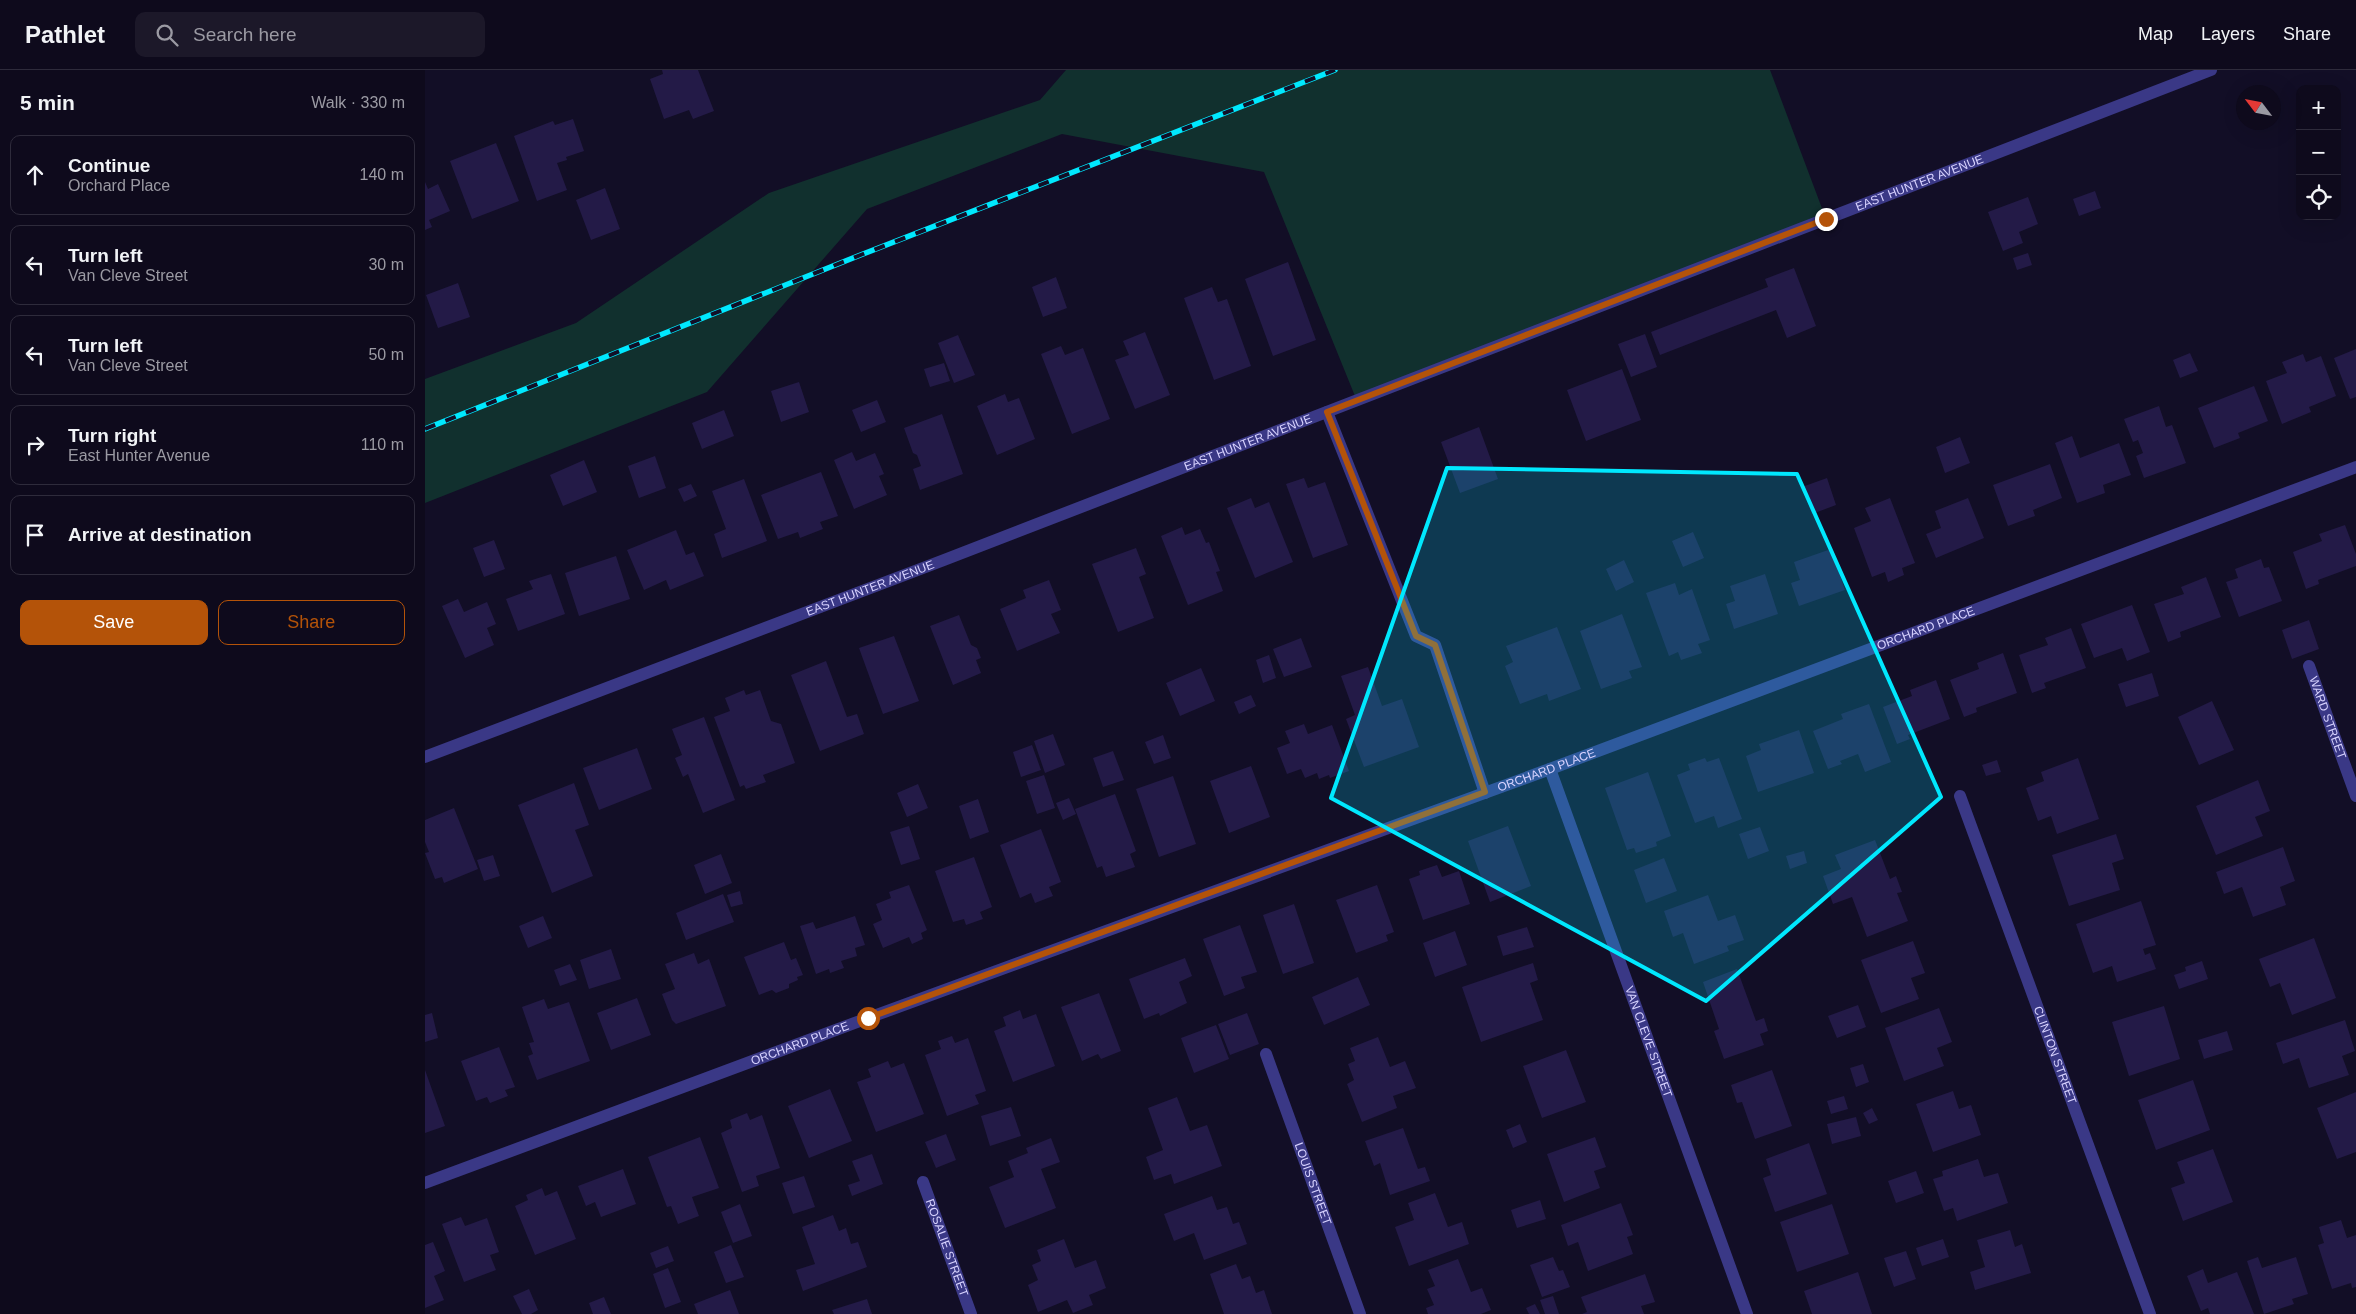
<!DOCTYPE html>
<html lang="en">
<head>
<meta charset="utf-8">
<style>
	body { margin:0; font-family:Arial,sans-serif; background:#1c1829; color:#f1f3f6 }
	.controls { position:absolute; right:15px; top:15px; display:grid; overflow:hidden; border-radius:10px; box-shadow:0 5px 20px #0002 }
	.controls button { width:45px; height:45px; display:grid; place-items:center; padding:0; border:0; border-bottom:1px solid #2e2b3b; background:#0e0a1c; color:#f1f3f6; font:25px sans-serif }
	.compass { position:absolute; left:1811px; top:15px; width:45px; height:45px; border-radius:50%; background:#0e0a1c; box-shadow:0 5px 20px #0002; rotate:302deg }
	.stop { position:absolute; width:15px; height:15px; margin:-11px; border:4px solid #b45309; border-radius:50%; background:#fff }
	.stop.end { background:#b45309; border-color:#fff; box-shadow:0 1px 5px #0008 }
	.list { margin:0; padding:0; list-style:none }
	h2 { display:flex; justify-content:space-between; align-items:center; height:65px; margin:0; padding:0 20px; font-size:21px }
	h2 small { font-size:16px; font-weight:400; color:#9b9aa3 }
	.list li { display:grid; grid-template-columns:32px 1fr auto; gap:15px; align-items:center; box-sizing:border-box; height:80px; margin:0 10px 10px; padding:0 10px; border:1px solid #2e2b3b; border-radius:10px }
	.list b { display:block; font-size:19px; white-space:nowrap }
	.list p { margin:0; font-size:16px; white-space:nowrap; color:#9b9aa3 }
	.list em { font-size:16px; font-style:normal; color:#9b9aa3 }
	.actions { display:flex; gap:10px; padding:15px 20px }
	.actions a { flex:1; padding:11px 0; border:1px solid #b45309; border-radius:10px; text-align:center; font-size:18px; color:#b45309 }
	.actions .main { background:#b45309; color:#fff }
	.icon { flex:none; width:28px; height:28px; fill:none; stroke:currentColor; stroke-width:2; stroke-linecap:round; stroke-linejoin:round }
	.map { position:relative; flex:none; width:1931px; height:1244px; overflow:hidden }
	header { display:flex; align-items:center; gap:30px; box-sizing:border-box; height:70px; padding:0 25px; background:#0e0a1c; border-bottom:1px solid #2e2b3b }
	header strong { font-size:24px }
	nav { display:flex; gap:28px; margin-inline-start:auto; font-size:18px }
	.search { width:350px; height:45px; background:#1c1829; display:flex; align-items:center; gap:12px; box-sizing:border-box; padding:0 18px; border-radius:10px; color:#9b9aa3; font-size:19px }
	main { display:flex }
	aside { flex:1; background:#0e0a1c }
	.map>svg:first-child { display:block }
	.green { fill:#11302e }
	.building { fill:#231a47 }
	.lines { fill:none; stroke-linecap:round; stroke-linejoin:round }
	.minor { stroke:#3a3886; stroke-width:12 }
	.rail-casing { stroke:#00e8fe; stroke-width:5.5 }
	.rail { stroke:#120e26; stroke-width:4; stroke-dasharray:11; stroke-linecap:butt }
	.route { stroke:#b45309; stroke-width:6 }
	.marked { fill:#00e8fe; fill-opacity:0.2; stroke:#00e8fe; stroke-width:4; stroke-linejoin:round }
	.labels { text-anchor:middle; stroke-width:4; stroke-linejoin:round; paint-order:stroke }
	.street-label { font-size:12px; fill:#d8d3ff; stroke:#120e26 }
</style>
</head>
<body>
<header>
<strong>Pathlet</strong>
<div class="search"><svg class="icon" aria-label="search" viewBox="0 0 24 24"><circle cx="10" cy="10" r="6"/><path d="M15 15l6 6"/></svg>Search here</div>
<nav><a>Map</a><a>Layers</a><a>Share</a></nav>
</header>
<main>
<aside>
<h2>5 min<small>Walk · 330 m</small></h2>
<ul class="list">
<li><svg class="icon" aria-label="ahead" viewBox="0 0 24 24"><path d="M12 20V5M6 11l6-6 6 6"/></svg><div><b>Continue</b><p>Orchard Place</p></div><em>140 m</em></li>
<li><svg class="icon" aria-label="left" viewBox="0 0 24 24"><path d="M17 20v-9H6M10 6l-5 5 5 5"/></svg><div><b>Turn left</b><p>Van Cleve Street</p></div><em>30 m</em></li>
<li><svg class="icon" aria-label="left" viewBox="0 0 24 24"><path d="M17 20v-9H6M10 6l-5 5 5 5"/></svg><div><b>Turn left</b><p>Van Cleve Street</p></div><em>50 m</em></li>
<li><svg class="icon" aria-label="right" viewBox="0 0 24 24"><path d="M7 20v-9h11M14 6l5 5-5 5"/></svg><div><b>Turn right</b><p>East Hunter Avenue</p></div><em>110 m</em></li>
<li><svg class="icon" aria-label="arrive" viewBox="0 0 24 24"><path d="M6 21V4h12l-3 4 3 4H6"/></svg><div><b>Arrive at destination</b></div></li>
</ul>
<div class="actions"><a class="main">Save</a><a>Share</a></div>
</aside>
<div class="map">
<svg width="1931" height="1244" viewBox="0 0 1931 1244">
	<rect width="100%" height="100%" fill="#120e26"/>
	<path class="green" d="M641,0H1345L1401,149L932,331L839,102L637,64L442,139L282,322L0,433V309L151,253L344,123L615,30Z"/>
	<path class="building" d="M237,0H273L289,41L268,49L264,40L239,49L225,9L238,4Z
		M148,49L159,81L141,87L142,90L132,93L142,120L112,131L89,66L128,51L130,55Z
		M71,73L94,131L47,149L25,91Z
		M0,112L3,119L13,114L25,141L4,150L7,157L0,160Z
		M180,118L195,159L166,170L151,130Z
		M1670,121L1676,138L1654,146L1648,129Z
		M1603,127L1613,154L1594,162L1598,173L1578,181L1563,142Z
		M1603,183L1607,195L1592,200L1588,188Z
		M863,192L891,270L848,286L820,209Z
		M1369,198L1391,256L1362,268L1351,240L1235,285L1226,262L1343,217L1340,209Z
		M631,207L642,238L618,247L607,217Z
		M33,213L45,247L13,258L1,225Z
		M787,217L793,232L802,229L826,296L789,310L759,228Z
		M720,262L745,325L710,339L690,290L704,285L698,271Z
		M1220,264L1232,297L1206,307L1193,274Z
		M533,265L550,305L529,313L513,273Z
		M636,276L640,285L658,278L685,349L647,364L616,284Z
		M1931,279V327L1925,329L1909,288Z
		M1765,283L1773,301L1755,308L1748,290Z
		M1878,284L1881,292L1896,286L1911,326L1884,337L1886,342L1857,354L1841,311L1862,303L1857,292Z
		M519,293L525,311L505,317L499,299Z
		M1197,299L1216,350L1161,371L1142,320Z
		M374,312L384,342L356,352L346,321Z
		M1829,316L1843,351L1813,363L1815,368L1789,378L1773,338Z
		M580,324L583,332L594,328L610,369L572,385L552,336Z
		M452,330L461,352L436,362L427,340Z
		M1734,336L1741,357L1747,355L1761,393L1719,408L1711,386L1718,383L1713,370L1708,372L1699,349Z
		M299,340L309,366L277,379L267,353Z
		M517,344L538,404L495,420L488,399L496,396L492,385L488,383L479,358Z
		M1054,357L1073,409L1035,423L1016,372Z
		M1647,366L1655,388L1694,373L1706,405L1678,415L1680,423L1652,433L1630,373Z
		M1535,367L1545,393L1520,403L1511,377Z
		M427,382L431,391L450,383L459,404L454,406L462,425L429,439L409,390Z
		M230,386L241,418L214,428L203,396Z
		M159,390L172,422L138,436L125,405Z
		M1625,394L1637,428L1608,440L1610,446L1583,456L1568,415Z
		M396,402L413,446L395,452L398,459L375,468L373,462L353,469L336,425Z
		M879,408L883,418L900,412L923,475L888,488L861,414Z
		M1402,408L1411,435L1387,444L1377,417Z
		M319,409L342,471L297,488L289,464L301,459L287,421Z
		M266,414L272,426L259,432L253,419Z
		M826,428L830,438L844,432L868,492L830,508L802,438Z
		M1465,428L1490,493L1477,498L1479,505L1463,512L1460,502L1447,507L1429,458L1446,451L1440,438Z
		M1543,428L1559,468L1511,488L1501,464L1516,458L1510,441Z
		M1920,455L1931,484V496L1893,510L1894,514L1881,519L1868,482L1897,471L1894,464Z
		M757,457L760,465L775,459L781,473L784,472L795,501L791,502L798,521L763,535L736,466Z
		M251,460L261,485L269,482L279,506L245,520L241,510L219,520L202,480Z
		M1268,462L1279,488L1258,497L1247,471Z
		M69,470L80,499L59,507L48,478Z
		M711,478L721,504L714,507L729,548L693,562L667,494Z
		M1406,479L1420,520L1374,536L1366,513L1375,510L1369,492Z
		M191,486L205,529L154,546L140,503Z
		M1836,489L1839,498L1844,497L1857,531L1814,547L1801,512L1813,508L1810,499Z
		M1199,490L1209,512L1191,521L1181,499Z
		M126,504L140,544L93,561L81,529L108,519L104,511Z
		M1340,504L1353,544L1309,559L1301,534L1310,531L1305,516Z
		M1781,507L1796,547L1755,562L1756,567L1743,572L1729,534L1759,524L1756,517Z
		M624,510L636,540L626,544L635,563L592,581L575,539L601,528L598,520Z
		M1250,513L1254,525L1267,519L1285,570L1273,574L1277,583L1256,590L1253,582L1244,586L1221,523Z
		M33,529L39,542L62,532L71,554L62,558L69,575L40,588L17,536Z
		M1707,535L1725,582L1702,591L1697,578L1669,588L1656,554Z
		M1197,544L1217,597L1204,601L1207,608L1176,619L1155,561Z
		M534,545L546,575L552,578L556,588L551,590L556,603L528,615L505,556Z
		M1884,550L1894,579L1867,589L1857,560Z
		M1132,557L1156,619L1124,631L1122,624L1095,634L1080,596L1088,592L1081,576Z
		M1646,558L1661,598L1619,613L1621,618L1607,623L1594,585L1623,575L1620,568Z
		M469,566L494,631L458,644L434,578Z
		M876,568L887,597L859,607L848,579Z
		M1578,583L1592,623L1551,638L1552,642L1539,647L1525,610L1554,599L1552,593Z
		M844,585L851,608L838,613L831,590Z
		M401,591L422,647L432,644L439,664L395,681L366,605Z
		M943,597L957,636L977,629L994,677L939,697L921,649L930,645L916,606Z
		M776,598L790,631L755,646L741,613Z
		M1727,603L1734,626L1701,637L1693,614Z
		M1511,610L1525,649L1483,665L1485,669L1472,674L1458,637L1487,626L1485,620Z
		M319,620L321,625L335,620L346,651L356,654L370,693L338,705L341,712L321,719L319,715L315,717L289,647L305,641L300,628Z
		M826,625L831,636L814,644L809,632Z
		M1787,631L1809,680L1774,695L1753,647Z
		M1444,634L1466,692L1440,702L1433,684L1415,691L1417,694L1403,699L1388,661L1418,649L1416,644Z
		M279,647L310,730L278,743L263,704L258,707L250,688L257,685L247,659Z
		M879,654L883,664L907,655L924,701L905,708L904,705L894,709L892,703L880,708L876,699L862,704L852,678L865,673L860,661Z
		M1374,660L1389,703L1333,722L1321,686L1336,680L1334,674Z
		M628,664L640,695L620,703L609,671Z
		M738,665L746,688L729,694L720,672Z
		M607,675L616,700L596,707L588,682Z
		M212,678L227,719L174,740L158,698Z
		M688,681L699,710L678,717L668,688Z
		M1280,688L1282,692L1294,688L1317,749L1293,758L1289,746L1270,753L1252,705L1265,700L1263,694Z
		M1653,688L1674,749L1632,764L1626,746L1613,751L1601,718L1619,711L1616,702Z
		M1572,690L1576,702L1561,706L1557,695Z
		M826,696L845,747L804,763L785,711Z
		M1223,702L1246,766L1231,772L1232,776L1211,783L1209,778L1202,780L1180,718Z
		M619,705L630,738L612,744L601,711Z
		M748,706L771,774L734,787L711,719Z
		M1833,710L1845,741L1830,747L1838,766L1791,785L1771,736Z
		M149,713L164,755L150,760L168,806L127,823L93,735Z
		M493,714L503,738L482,747L472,723Z
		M690,724L711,781L705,784L710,797L681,807L677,796L672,798L650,739Z
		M644,728L651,744L638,750L631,733Z
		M553,729L564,762L545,769L534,736Z
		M29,738L53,799L19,813L17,807L10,809L0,783L4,782L0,772V750Z
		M484,756L495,789L476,795L465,762Z
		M1083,756L1106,816L1065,832L1043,771Z
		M1335,757L1344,781L1323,789L1314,764Z
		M616,759L636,812L624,817L628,826L610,833L606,823L595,828L575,775Z
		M1691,764L1699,789L1687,793L1695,820L1644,836L1627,785Z
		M1450,770L1465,809L1471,806L1477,822L1472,823L1483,851L1442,867L1427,827L1408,834L1398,806L1416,799L1410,785Z
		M1858,777L1870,811L1855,817L1861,835L1828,847L1817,817L1799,824L1791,802Z
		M1379,781L1382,793L1365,799L1361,786Z
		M296,784L307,813L280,824L269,795Z
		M68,785L75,806L59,811L52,790Z
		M549,787L567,837L555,842L558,849L541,855L539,849L528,852L510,801Z
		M1239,788L1252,821L1221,833L1209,800Z
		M1012,795L1017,807L1034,801L1045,834L998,850L984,809L995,805L994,801Z
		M484,815L502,860L496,863L498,869L487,874L484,867L458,878L448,854L457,850L451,834L466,828L464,822Z
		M952,815L969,862L961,865L963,871L931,883L911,830Z
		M315,821L318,834L306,837L302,825Z
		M298,824L309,852L290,859L285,845L290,859L261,870L251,843Z
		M1283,825L1293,851L1310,845L1319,870L1302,876L1304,881L1269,894L1258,863L1248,867L1239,841Z
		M1716,831L1731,875L1718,879L1720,885L1725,883L1731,899L1692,912L1687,896L1668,903L1651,854Z
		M869,834L889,893L858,904L838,845Z
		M118,846L127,868L103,878L94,856Z
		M430,846L440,875L430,878L432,886L416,891L419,898L405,903L404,899L391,904L375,856L388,852L391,859Z
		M815,855L832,902L816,907L820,918L799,926L778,869Z
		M1102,857L1109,877L1078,886L1072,866Z
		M1030,861L1042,895L1010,907L998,873Z
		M1889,868L1911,928L1867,945L1855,913L1845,917L1834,889Z
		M1488,871L1500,903L1486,908L1494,929L1456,943L1436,890Z
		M359,872L366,890L371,888L378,905L372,907L373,910L364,914V918L351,923L347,920L334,925L319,887Z
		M186,879L196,909L164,919L155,890Z
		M269,883L273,894L284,889L301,936L251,954L247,950L237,924L250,919L240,894Z
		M760,888L767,906L754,912L762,933L735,946L734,943L719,949L704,909Z
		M1777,891L1783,909L1754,919L1749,905L1761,901L1760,897Z
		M1108,893L1113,910L1105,913L1118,950L1056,972L1037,917Z
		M145,894L152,910L135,916L129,900Z
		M1312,899L1331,951L1339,948L1343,961L1335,964L1339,975L1299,989L1289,961L1294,959L1278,912Z
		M933,907L945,935L899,955L887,927Z
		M674,923L696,981L676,989L673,984L657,991L636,937Z
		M212,928L226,965L186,980L172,943Z
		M119,929L123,939L144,932L165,991L112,1010L103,986L108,984L104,973L109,972L97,937Z
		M1433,935L1441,957L1412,968L1403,946Z
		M1739,936L1755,989L1704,1006L1687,952Z
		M1514,938L1527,972L1512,978L1519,996L1479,1011L1460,958Z
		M595,940L598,949L611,944L630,996L588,1012L569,961L581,956L578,947Z
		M7,943L13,968L0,972V945Z
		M822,943L834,974L805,985L793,954Z
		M1920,950L1930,981L1917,986L1924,1005L1884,1018L1874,988L1858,994L1851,973Z
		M791,955L804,989L769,1003L756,968Z
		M1802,961L1808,980L1779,989L1773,970Z
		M527,966L530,973L543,968L561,1021L550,1025L554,1034L522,1046L500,985L516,979L513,971Z
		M953,967L965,997L980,991L991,1018L968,1026L972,1038L937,1052L922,1014L929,1010L923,994L930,991L925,978Z
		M74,977L90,1017L80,1020L83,1026L65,1033L62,1027L51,1031L36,991Z
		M1141,980L1161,1032L1117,1048L1098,996Z
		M463,991L466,998L479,993L499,1044L451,1062L432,1012L446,1007L443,999Z
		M1438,994L1444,1012L1431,1017L1425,998Z
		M0,1000L20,1056L0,1063Z
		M1347,1000L1367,1056L1330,1069L1317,1032L1312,1033L1306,1015Z
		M1768,1010L1785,1060L1731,1080L1713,1030Z
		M405,1019L427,1071L384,1088L363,1036Z
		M1528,1021L1534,1039L1546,1035L1556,1065L1508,1082L1491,1034Z
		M1931,1022V1082L1912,1089L1892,1038Z
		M1419,1026L1423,1039L1406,1044L1402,1031Z
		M752,1027L765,1061L782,1055L797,1096L749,1114L746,1104L729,1110L721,1087L738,1080L723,1038Z
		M586,1037L596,1066L565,1076L556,1046Z
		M1447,1038L1453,1050L1444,1054L1438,1043Z
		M322,1043L325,1050L337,1045L355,1098L331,1106L334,1116L317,1122L296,1063L307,1058L305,1050Z
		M1431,1047L1436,1066L1407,1074L1402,1054Z
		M1095,1054L1102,1072L1088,1078L1081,1060Z
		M978,1058L993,1099L1000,1097L1005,1111L965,1125L955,1093L949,1096L940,1071Z
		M521,1064L531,1090L511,1098L500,1072Z
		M275,1067L294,1118L267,1127L274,1146L253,1154L246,1136L242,1137L223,1087Z
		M1170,1067L1181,1097L1169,1101L1175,1118L1139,1132L1122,1084Z
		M626,1068L635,1092L616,1099L631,1138L580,1158L564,1117L589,1107L583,1091L603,1083L601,1078Z
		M1384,1073L1402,1124L1350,1142L1338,1108L1346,1105L1341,1089Z
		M1788,1079L1808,1132L1758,1151L1746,1118L1760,1113L1752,1092Z
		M447,1084L458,1114L427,1126L423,1115L435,1111L427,1091Z
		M1553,1089L1559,1107L1573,1103L1583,1133L1532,1151L1528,1138L1519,1141L1508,1109L1518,1106L1517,1101Z
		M198,1099L211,1134L176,1147L170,1132L161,1136L153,1116Z
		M1491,1101L1499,1123L1471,1133L1463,1111Z
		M379,1106L390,1137L368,1144L357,1113Z
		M117,1118L120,1126L132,1121L151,1169L110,1185L90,1136L103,1130L101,1125Z
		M1010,1123L1023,1157L1037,1152L1044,1174L984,1196L970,1157L989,1150L983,1133Z
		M787,1126L792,1140L802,1137L808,1154L814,1152L822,1174L779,1190L769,1163L749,1171L739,1144Z
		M1115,1130L1121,1149L1092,1158L1086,1140Z
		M1196,1133L1208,1165L1202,1167L1208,1184L1163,1201L1153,1172L1143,1176L1136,1155Z
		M315,1134L327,1166L308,1173L296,1142Z
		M1407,1134L1424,1184L1372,1202L1355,1152Z
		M408,1145L414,1161L421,1158L426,1174L433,1172L442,1197L378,1221L371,1200L390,1194L377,1157Z
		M36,1147L40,1156L62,1148L74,1182L65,1185L71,1200L39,1212L17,1154Z
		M1916,1150L1922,1168L1931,1165V1217L1927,1218L1926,1213L1907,1219L1893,1175L1899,1173L1894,1157Z
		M1585,1160L1590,1177L1597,1174L1606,1203L1550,1220L1545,1202L1560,1197L1552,1170Z
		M639,1169L650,1198L671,1190L681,1218L664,1225L668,1235L648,1243L642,1230L613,1242L603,1215L613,1210L607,1195L616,1191L612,1180Z
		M1518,1169L1524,1187L1497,1196L1491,1178Z
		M8,1172L20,1201L9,1206L19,1230L0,1238V1175Z
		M306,1175L319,1207L301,1213L289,1182Z
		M243,1176L249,1191L231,1198L225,1183Z
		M1481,1181L1491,1209L1469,1217L1459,1188Z
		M1128,1187L1134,1201L1138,1200L1145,1217L1117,1227L1105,1195Z
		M1833,1187L1837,1198L1871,1187L1883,1224L1867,1229L1869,1234L1839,1244L1822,1191Z
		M1033,1189L1046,1222L1057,1218L1066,1240L1056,1244H1003L1001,1238L1009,1235L1002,1219L1010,1216L1003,1200Z
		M811,1194L817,1209L825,1206L831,1223L839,1220L847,1244H799L785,1204Z
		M243,1198L256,1232L240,1238L228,1204Z
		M1778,1199L1783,1213L1812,1202L1829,1244H1785L1783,1238L1776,1241L1762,1206Z
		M1433,1202L1447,1244H1387L1379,1221Z
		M1220,1204L1230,1232L1216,1236L1219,1244H1157L1162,1242L1156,1227Z
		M104,1219L113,1240L106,1244H97L88,1226Z
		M305,1220L314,1244H273L269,1234Z
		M1128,1226L1134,1244H1120L1115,1230Z
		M179,1227L186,1244H168L164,1233Z
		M442,1229L447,1244H409L407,1240Z
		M1110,1234L1115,1244H1104L1101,1238Z"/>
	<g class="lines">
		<g class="minor">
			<path d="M902,342L991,566L1010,575L1060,723"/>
			<path id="s1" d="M1884,596L1931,726"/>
			<path id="s2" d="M0,687L519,490L1786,0"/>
			<path id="s3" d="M1125,699L1322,1244"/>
			<path id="s4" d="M1535,726L1725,1244"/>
			<path id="s5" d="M841,984L935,1244"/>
			<path id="s6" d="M498,1112L546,1244"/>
			<path id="s7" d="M0,1113L443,948L1125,699L1931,397"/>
		</g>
		<defs>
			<path id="rail" d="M0,359L438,184L910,0"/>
		</defs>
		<use href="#rail" class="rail-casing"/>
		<use href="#rail" class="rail"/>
	</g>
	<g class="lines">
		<path class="route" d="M443,948L1060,722L1010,575L991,566L902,342L1401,149"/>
	</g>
	<path class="marked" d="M1022,398L1372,404L1516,727L1281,931L906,728Z"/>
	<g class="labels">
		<g class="street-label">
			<text dy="4" stroke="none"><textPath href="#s2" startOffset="1601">EAST HUNTER AVENUE</textPath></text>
			<text dy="4" stroke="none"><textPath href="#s2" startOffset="881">EAST HUNTER AVENUE</textPath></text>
			<text dy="4" stroke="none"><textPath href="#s2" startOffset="476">EAST HUNTER AVENUE</textPath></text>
			<text dy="4" stroke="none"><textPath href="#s7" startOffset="1600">ORCHARD PLACE</textPath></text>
			<text dy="4" stroke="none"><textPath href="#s1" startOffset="55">WARD STREET</textPath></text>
			<text dy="4" stroke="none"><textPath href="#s7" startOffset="1195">ORCHARD PLACE</textPath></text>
			<text dy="4" stroke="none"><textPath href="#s3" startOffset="290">VAN CLEVE STREET</textPath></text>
			<text dy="4" stroke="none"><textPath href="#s7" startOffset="400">ORCHARD PLACE</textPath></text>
			<text dy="4" stroke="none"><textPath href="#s4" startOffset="276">CLINTON STREET</textPath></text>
			<text dy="4" stroke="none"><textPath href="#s5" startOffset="138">LOUIS STREET</textPath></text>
			<text dy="4" stroke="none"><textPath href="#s6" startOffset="70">ROSALIE STREET</textPath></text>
		</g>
	</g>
</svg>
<div class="controls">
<button>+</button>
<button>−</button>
<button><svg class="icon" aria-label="locate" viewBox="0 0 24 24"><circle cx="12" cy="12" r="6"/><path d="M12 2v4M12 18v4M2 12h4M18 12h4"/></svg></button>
</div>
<svg class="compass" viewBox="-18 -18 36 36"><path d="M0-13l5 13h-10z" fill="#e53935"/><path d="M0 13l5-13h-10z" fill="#9b9aa3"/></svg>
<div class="stop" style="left:443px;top:948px"></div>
<div class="stop end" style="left:1401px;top:149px"></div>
</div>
</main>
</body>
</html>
